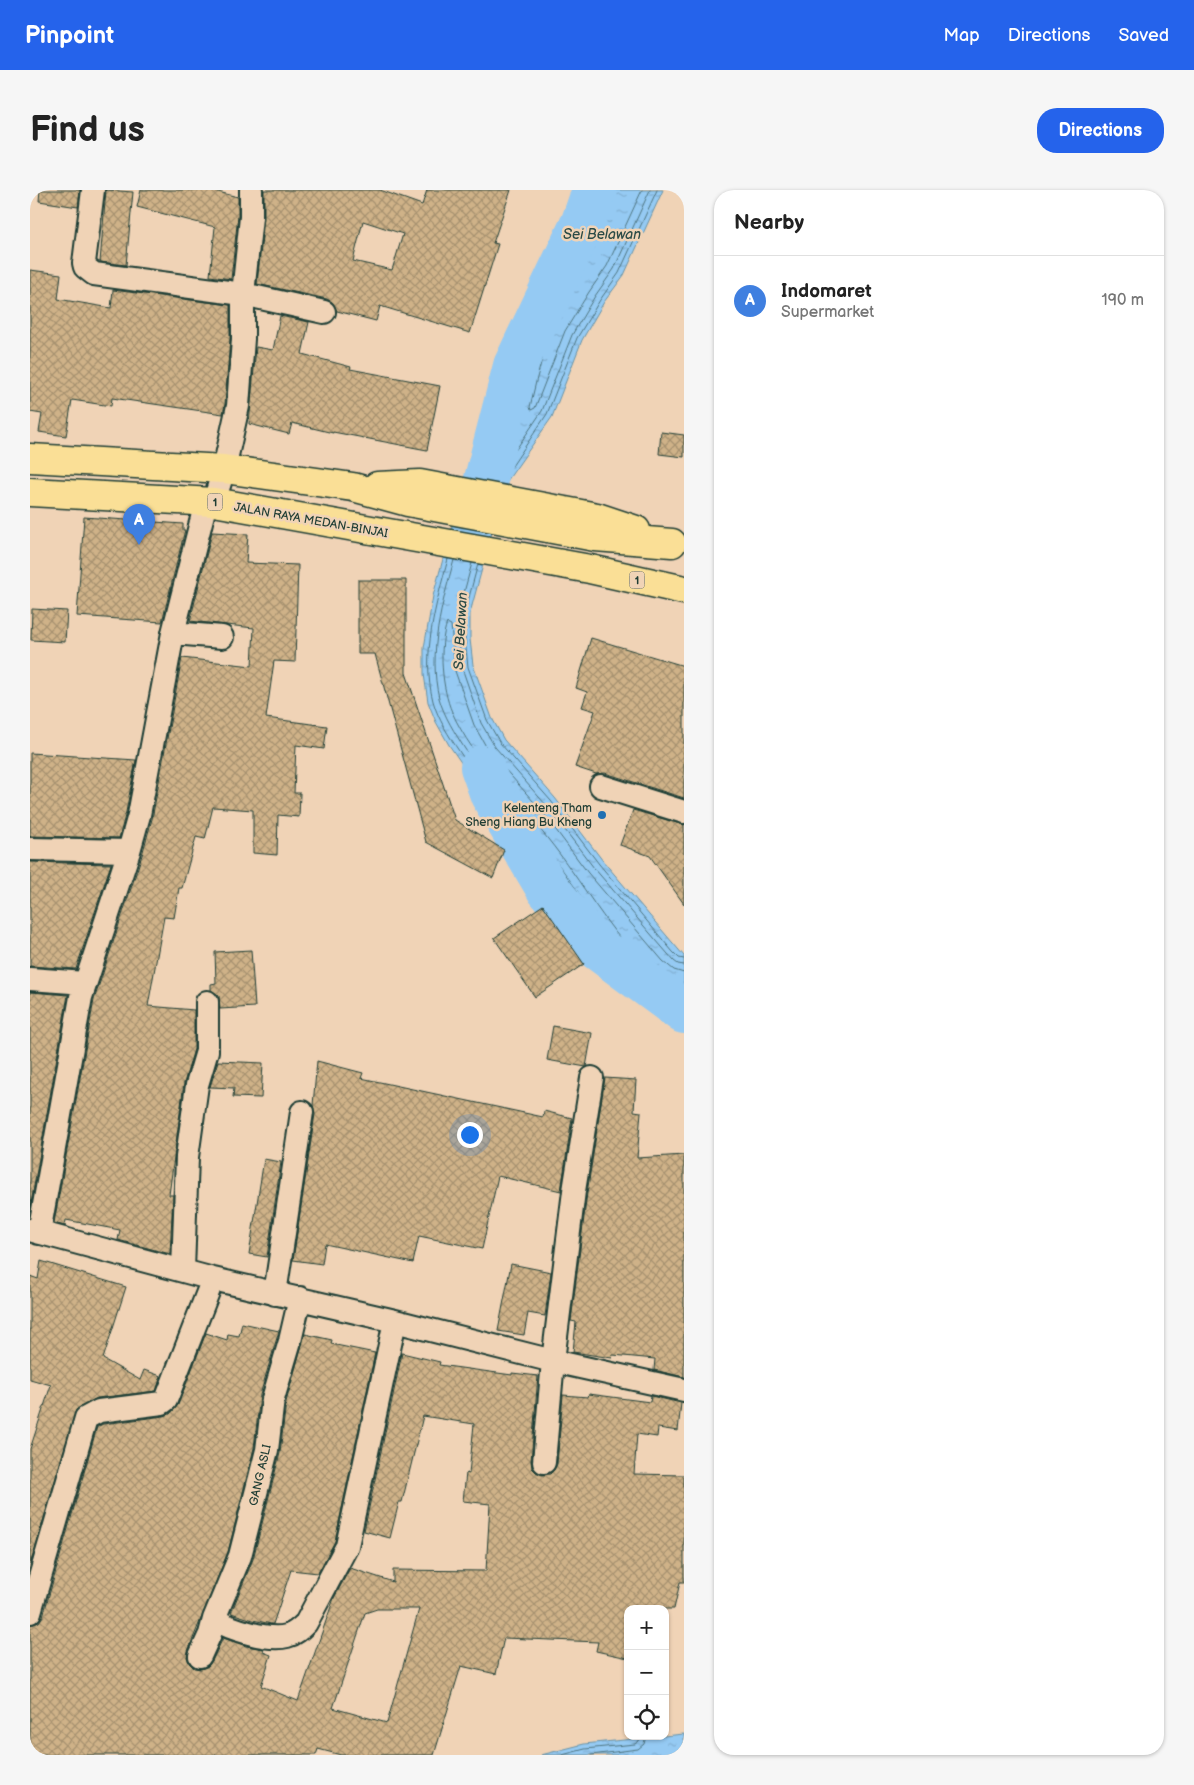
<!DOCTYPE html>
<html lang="en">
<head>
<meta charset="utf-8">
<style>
	body { margin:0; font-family:"Balsamiq Sans",sans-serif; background:#f6f6f6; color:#222 }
	.controls { position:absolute; right:15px; bottom:15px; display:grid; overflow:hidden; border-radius:10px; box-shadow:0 1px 4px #0004 }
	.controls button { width:45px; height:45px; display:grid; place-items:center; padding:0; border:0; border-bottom:1px solid #e0e0e0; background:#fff; color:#222; font:25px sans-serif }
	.you { position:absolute; left:439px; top:944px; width:18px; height:18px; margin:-12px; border:4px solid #fff; border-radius:50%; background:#1a73e8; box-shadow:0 0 0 8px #1a73e833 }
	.badge { display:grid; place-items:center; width:32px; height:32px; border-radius:50%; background:#2563eb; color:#fff; font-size:16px; font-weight:700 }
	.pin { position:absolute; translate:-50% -41px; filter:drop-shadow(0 1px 2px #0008) }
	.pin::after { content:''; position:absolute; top:26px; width:18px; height:15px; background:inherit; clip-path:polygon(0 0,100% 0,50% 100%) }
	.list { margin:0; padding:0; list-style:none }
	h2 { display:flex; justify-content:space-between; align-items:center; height:65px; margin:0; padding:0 20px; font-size:21px }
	h2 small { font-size:16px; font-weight:400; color:#767676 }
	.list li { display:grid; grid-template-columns:32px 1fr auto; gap:15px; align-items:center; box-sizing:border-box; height:90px; padding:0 20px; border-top:1px solid #e0e0e0 }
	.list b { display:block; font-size:19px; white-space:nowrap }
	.list p { margin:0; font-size:16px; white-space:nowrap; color:#767676 }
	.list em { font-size:16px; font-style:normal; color:#767676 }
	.icon { flex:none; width:28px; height:28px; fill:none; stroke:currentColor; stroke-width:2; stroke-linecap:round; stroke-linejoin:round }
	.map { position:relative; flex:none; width:654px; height:1565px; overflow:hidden; border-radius:20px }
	header { display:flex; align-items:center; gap:30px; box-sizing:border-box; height:70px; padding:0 25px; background:#2563eb; color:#fff }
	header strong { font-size:24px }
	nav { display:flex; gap:28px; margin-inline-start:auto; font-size:18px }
	.intro { display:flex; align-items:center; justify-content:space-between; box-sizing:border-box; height:120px; padding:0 30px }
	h1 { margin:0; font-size:35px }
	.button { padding:12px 22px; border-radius:20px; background:#2563eb; color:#fff; font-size:18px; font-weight:700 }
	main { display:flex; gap:30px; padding:0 30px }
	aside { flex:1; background:#fff; border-radius:20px; box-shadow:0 1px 4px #0004 }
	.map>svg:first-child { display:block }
	.water { fill:url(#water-ripples); stroke:#6692a7 }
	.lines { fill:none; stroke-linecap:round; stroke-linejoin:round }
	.shore { stroke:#4e7580; stroke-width:1 }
	.river { stroke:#95caf3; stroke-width:44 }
	.building { fill:url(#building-cross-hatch); stroke:#1f3d34; fill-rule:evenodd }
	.street-casing { stroke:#1f3d34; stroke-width:26 }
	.highway-casing { stroke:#1f3d34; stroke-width:31 }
	.street { stroke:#f0d3b6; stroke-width:22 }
	.highway { stroke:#fadf96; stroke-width:28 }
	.poi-dot { fill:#1f6fb2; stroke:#f0d3b6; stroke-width:2 }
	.labels { text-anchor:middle; stroke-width:5; stroke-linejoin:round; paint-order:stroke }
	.shield { fill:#f0d3b6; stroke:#5e6a5b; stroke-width:1 }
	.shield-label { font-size:11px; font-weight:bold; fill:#1f3d34 }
	.street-label { font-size:12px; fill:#1f3d34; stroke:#f0d3b6 }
	.poi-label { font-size:12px; fill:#1f3d34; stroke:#f0d3b6; text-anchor:end }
	.water-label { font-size:14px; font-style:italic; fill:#2b4b47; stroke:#f0d3b6 }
</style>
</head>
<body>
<header>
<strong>Pinpoint</strong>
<nav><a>Map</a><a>Directions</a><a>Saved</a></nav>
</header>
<div class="intro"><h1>Find us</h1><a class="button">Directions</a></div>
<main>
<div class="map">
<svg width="654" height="1565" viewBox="0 0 654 1565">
	<defs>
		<pattern id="water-ripples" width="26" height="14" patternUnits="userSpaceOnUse" patternTransform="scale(1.25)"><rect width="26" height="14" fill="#95caf3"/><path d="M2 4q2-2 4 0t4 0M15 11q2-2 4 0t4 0" fill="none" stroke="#80aed1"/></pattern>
		<pattern id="building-cross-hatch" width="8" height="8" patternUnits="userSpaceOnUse" patternTransform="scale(1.25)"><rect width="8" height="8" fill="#cfb288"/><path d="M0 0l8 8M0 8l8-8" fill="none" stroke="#a79270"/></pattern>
	</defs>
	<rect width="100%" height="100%" fill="#f0d3b6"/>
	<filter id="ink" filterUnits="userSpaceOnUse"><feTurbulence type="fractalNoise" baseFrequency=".02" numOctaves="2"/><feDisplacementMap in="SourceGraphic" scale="10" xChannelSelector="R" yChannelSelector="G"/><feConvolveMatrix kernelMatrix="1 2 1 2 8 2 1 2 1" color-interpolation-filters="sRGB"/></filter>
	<g filter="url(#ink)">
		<path class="water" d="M549,0H633L594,85L574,112L552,150L522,227L475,294L440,423V449L443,475L462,528L474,550L525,608L573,671L654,766V826L608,796L579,765L515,675L491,645L464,617L441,587L419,555L406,532L398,512L394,484V458L403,406L435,288L474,248L493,161L530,50Z
			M654,1544V1565H511L554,1554Z"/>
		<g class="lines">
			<path class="shore" d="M568,0L567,8C540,77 516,145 500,217L501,220L505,218L535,141L559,102L577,76L612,0
				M441,288L478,250L498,162L554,0
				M449,290L484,252L504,164L560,0
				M464,292L512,221L542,145L565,106L584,79L620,0
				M470,294L517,224L547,148L570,110L589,83L627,0
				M418,369C406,414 391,464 403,511C408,529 419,546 429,561C441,579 453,597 467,613C484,634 504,652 520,673C549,712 574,756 610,790C622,802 640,810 654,820
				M424,370C412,414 398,462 409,508C414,526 425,543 435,559C447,576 459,595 473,611C490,630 508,647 523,667C553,707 578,749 613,785C624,796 641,804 654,812
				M442,373L429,421V449L432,478L451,533L465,557L516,615L564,678L644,771L648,774L654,775
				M448,374L435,422V449L438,477L457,530L470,553L521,611L569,674L643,762L649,768L654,769
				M654,783L644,780L633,771L558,683L511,620L458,560L444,535L425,481L421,435L417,433C408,457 412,499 422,522C444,571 485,608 518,649C551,690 581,745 619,780C629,789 643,796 654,803
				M532,1565L555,1559L605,1554L609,1551L610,1546
				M561,1565L608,1559L614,1554L616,1546"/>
			<path class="river" d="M450,316L453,301L485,176L553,32L564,0
				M452,577L462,605L518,699L563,755L654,822"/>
		</g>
		<path class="building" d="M10,0H50L48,17L9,11Z
			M76,0L103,2L96,75L70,72Z
			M111,0H180L208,7V26L201,89L180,86L185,37L107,17Z
			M234,0H350L392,15L397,0H481L463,53L468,54L440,143L350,116L346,131L307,121L303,113L297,109L227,94L234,28ZM333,31L373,44L362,80L323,71Z
			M0,80L31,84L28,109L81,118L83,100L200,115V149L195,214L193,224L82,208L81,216L42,210L36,246L9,242L12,224L0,222Z
			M250,126L279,132L272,164L321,177L320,179L410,196L397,260L303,242V243L262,233L259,244L219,234L226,157L243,160Z
			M631,242L654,245V267L629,264Z
			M54,327L153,334V340H155L132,432L47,426Z
			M182,342L218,344L216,373L268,375L265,472L244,471L236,528L297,536L294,559L266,555L264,603H270L269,627L248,625L247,665L223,663V620L183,617L175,649L166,647L152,698H149L144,728L134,727L118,816L164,820V859L154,893L139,1005H143L140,1064L88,1050L90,1040L36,1030L35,1036L24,1033L64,810L112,665L122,629L152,468L222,476L224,438L160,431Z
			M328,390H376V483L425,630L474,660L463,688L396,652L345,464H328Z
			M2,419L37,421L35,452L1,450Z
			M561,448L654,476V608L575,583L566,584L545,577L565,521L552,517L557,502L546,498Z
			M0,563L106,570L96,622L89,648L0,646Z
			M603,620L654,635V714L620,666L590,655Z
			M0,672L81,674L46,779L0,776Z
			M513,715L554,774L505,807L464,748Z
			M221,760L225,817L190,819L189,806L181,800V794L186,793L185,762Z
			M0,802L38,805L0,1019Z
			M523,836L562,843L556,877L517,870Z
			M188,871L233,873L231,908L203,907L204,898L180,897Z
			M287,871L333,883L331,888L513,927L514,921L542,928L531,1001L468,986L452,1059L389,1046L383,1073L295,1054L292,1074L263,1070L285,924L283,915Z
			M575,888L606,890L604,921L611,922L607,968L654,965V1187L624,1180L625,1169L583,1165L582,1168L543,1162L546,1132L541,1131L557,1003Z
			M234,969L251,972L237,1067L219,1064Z
			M11,1071L96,1097L73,1169L110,1190L114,1180L131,1186L126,1201L67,1208L46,1220L0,1375V1259L21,1195L0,1189V1086L8,1089Z
			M481,1074L521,1082L515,1126L498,1123L494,1145L468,1141Z
			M212,1133L249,1141L230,1205L224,1258L198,1362L158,1461L157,1467L159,1473L164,1478L171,1479L178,1476L182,1471L193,1448L216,1456L234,1459L233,1462L241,1465L231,1496L268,1511L304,1408L320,1378L363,1392V1380L456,1381L460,1314L433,1311L436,1283L439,1284L444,1234L393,1226L372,1312H369L360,1348L334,1341L372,1163L410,1172L409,1175L482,1185V1183L508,1186L501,1271L502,1278L506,1282L512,1285L520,1284L524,1280L527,1274L533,1205L558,1207L559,1204L620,1212L621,1206L651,1213L648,1241L628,1238L627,1247L607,1244L604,1284L654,1285V1392H650L644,1419H598V1468L566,1461L568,1452L474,1448L466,1484L431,1476L404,1565H311L288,1559L286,1565H0V1435L9,1432L13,1426L67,1237L73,1234L134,1226L140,1224L148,1215L176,1143L197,1150L198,1144L209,1146ZM347,1419H389L357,1533L303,1518L335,1423Z
			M275,1144L302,1150L301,1154L345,1163L305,1351L288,1383L261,1380L243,1434H241L223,1430L201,1423L223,1369L250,1263L256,1212Z"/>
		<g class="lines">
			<defs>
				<path id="street" d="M63,0L54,73L55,77L64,84L213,104L294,122
					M184,312L194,279L208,216L213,149V104L221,27V0
					M143,443L192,447
					M571,596L654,622
					M0,659L99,661L51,807L9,1043
					M99,661L109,625L143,443L176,312
					M0,789L55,793
					M0,1040L183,1089L365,1131L523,1171L654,1200
					M153,1080L157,967L167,895L177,861V812
					M245,1104L272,922
					M514,1272L523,1171L544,1001L562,888
					M0,1422L56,1228L69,1221L132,1213L136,1210L183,1089
					M184,1429L210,1366L237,1260L243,1209L260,1151L270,1108
					M170,1466L180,1444L184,1429C200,1439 238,1451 257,1446C265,1444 270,1439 276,1433L317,1356L365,1131"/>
				<path id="highway" d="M0,268L194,279L323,297L378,312L565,347L642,353
					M347,296L390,294L567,327L606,340
					M0,302L184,312L560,379L654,400"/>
			</defs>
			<use href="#street" class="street-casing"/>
			<use href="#highway" class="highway-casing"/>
			<use href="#street" class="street"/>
			<use href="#highway" class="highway"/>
		</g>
	</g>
	<circle class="poi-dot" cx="572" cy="625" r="5"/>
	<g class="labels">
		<g class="shield">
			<rect x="177.5" y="303.5" width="15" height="17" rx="4"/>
			<rect x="599.5" y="381.5" width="15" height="17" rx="4"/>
		</g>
		<g class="shield-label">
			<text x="185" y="316">1</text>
			<text x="607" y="394">1</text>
		</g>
		<g class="street-label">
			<text transform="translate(281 330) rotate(10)" y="4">JALAN RAYA MEDAN-BINJAI</text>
			<text transform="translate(230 1285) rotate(-77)" y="4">GANG ASLI</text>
		</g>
		<g class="poi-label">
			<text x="562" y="622">Kelenteng Tham<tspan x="562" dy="14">Sheng Hiang Bu Kheng</tspan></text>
		</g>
		<g class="water-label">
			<text x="572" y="49">Sei Belawan</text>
			<text transform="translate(430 441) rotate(-87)" y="5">Sei Belawan</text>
		</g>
	</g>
</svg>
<div class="controls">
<button>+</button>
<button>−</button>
<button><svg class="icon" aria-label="locate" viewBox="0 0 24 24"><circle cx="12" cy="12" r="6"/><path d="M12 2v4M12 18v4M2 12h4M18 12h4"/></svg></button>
</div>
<div class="you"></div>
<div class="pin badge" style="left:109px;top:355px;background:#3f7fe0">A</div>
</div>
<aside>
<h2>Nearby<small></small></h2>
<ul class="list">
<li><span class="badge" style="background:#3f7fe0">A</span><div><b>Indomaret</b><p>Supermarket</p></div><em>190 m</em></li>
</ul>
</aside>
</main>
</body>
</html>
